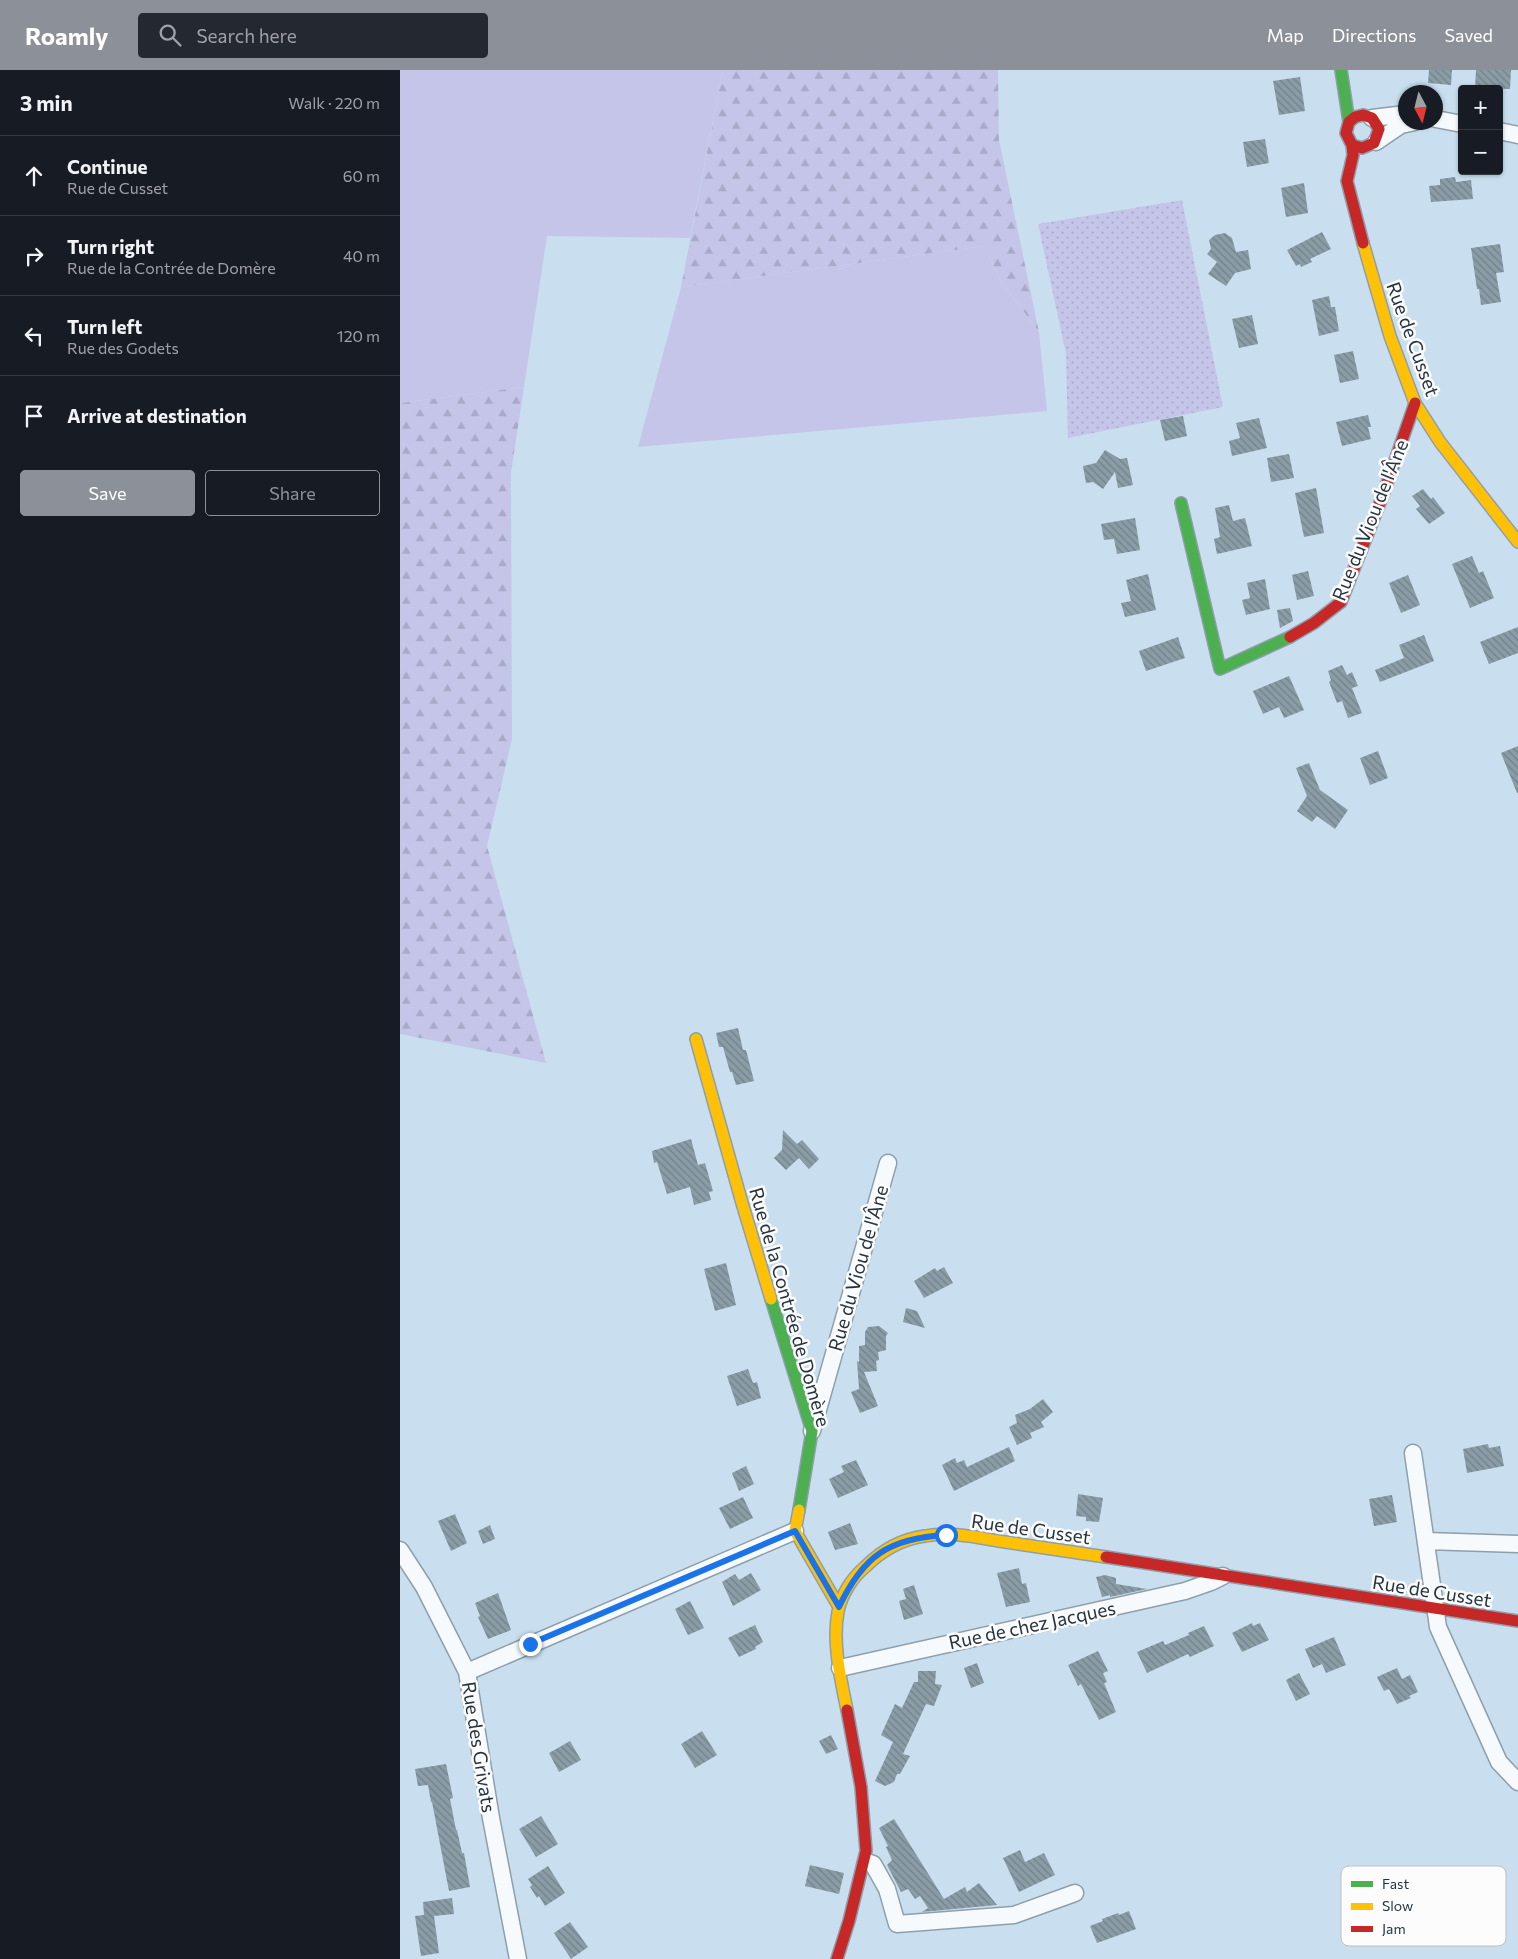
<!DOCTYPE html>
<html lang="en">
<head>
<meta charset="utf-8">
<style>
	body { margin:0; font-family:Commissioner,sans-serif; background:#242831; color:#f1f3f6 }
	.controls { position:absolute; right:15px; top:15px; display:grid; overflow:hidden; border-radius:5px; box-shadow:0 1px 4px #0004 }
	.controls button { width:45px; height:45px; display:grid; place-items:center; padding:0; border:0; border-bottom:1px solid #363941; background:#171b24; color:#f1f3f6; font:25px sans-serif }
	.compass { position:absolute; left:998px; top:15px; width:45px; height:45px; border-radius:50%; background:#171b24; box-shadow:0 1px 4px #0004; rotate:173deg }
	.stop { position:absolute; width:15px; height:15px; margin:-11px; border:4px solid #1a73e8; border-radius:50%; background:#fff }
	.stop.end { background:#1a73e8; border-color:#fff; box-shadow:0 1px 5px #0008 }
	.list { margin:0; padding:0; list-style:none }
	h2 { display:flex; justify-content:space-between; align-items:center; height:65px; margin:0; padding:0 20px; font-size:21px }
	h2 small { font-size:16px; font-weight:400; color:#9ea1a6 }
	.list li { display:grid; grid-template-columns:32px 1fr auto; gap:15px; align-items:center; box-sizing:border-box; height:80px; padding:0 20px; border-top:1px solid #363941 }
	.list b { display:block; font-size:19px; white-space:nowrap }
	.list p { margin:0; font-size:16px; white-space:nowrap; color:#9ea1a6 }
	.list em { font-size:16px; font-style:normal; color:#9ea1a6 }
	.actions { display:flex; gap:10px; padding:15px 20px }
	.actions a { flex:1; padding:11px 0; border:1px solid #8c9099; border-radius:5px; text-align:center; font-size:18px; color:#8c9099 }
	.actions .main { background:#8c9099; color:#fff }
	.icon { flex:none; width:28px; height:28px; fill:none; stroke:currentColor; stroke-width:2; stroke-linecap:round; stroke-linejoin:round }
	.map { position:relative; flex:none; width:1118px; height:1889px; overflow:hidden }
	header { display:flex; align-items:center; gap:30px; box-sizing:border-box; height:70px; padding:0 25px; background:#8c9099; color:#fff }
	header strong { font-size:24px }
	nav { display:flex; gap:28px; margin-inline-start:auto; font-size:18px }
	.search { width:350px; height:45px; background:#242831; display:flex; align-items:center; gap:12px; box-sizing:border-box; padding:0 18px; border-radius:5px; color:#9ea1a6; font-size:19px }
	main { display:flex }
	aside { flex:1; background:#171b24 }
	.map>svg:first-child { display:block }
	.grass { fill:#c5c5e9 }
	.forest { fill:url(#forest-firs) }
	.park { fill:url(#park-dots) }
	.building { fill:url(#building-back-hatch) }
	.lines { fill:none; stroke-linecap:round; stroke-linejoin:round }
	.street-casing { stroke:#8e9fab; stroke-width:19 }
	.fast-casing { stroke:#8e9fab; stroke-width:14 }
	.slow-casing { stroke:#8e9fab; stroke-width:14 }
	.jam-casing { stroke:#8e9fab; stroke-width:14 }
	.street { stroke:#f7fafd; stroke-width:16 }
	.fast { stroke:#4caf50; stroke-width:11 }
	.slow { stroke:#ffc107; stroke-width:11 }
	.jam { stroke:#c62828; stroke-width:11 }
	.route { stroke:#1a73e8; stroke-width:6 }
	.labels { text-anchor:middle; stroke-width:5; stroke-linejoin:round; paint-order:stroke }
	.street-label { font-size:19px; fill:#25343f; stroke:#fcfcfc }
	.key { fill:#fcfcfc; stroke:#bcc0c3; stroke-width:1 }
	.key-label { font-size:14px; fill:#25343f }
</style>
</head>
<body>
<header>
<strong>Roamly</strong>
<div class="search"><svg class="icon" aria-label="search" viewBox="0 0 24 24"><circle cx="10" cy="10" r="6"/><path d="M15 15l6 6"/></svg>Search here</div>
<nav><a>Map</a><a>Directions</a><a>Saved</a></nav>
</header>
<main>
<aside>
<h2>3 min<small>Walk · 220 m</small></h2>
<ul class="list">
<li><svg class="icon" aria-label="ahead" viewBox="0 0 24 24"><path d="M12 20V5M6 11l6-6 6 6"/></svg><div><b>Continue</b><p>Rue de Cusset</p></div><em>60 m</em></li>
<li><svg class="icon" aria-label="right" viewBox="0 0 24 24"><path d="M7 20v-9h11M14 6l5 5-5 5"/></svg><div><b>Turn right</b><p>Rue de la Contrée de Domère</p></div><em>40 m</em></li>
<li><svg class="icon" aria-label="left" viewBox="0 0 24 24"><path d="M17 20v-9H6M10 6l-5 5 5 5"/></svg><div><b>Turn left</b><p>Rue des Godets</p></div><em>120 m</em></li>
<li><svg class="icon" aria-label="arrive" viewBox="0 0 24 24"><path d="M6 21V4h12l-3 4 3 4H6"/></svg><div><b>Arrive at destination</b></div></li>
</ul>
<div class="actions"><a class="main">Save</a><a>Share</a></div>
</aside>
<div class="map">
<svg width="1118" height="1889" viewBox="0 0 1118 1889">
	<defs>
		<pattern id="forest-firs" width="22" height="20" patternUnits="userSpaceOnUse" patternTransform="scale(1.25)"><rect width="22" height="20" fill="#c5c5e9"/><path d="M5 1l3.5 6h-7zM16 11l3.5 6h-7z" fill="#a9aac9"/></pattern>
		<pattern id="park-dots" width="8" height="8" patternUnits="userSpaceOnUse" patternTransform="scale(1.25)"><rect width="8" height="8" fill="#c5c5e9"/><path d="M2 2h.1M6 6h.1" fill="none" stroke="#a9aac9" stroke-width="1.8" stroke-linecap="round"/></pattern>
		<pattern id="building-back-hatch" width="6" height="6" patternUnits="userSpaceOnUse" patternTransform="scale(1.25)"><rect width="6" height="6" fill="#8a9da7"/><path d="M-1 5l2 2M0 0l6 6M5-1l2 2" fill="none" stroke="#718189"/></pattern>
	</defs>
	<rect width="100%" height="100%" fill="#c9dfef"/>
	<path class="grass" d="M0,0H323L290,168L147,166L124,317L0,333Z
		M585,176L598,207L639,262L647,341L238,377L281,217Z"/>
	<path class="forest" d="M323,0H598L599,70L639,262L598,207L585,176L281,217Z
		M124,317L111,403L112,669L87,776L146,993L0,964V333Z"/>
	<path class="park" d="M782,130L823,337L668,368L666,284L638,154Z"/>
	<path class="building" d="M1029,0H1052L1051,15L1028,13Z
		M1076,0H1111L1110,19L1075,18Z
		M900,7L905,41L879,45L873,11Z
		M865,69L869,93L847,97L843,72Z
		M1055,107L1056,112L1071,110L1073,129L1031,132L1029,116L1040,115V109Z
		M904,113L908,143L886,147L881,118Z
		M922,162L931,179L910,189L912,192L901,197L900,194L896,196L887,180Z
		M825,163L832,168L836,182L848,180L851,199L835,203L826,216L808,204L817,192L807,184L811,179L809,170L815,165Z
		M1100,174L1104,202L1096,203L1101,232L1081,235L1079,219H1077L1071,178Z
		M929,226L931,237H935L939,261L919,266L912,230Z
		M852,245L858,274L839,278L832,249Z
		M953,281L959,309L940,313L934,285Z
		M968,345L971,357H968L971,369L942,376L936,352Z
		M783,346L787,366L765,371L760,350Z
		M859,348L867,378L832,386L829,371L840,368L836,353Z
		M705,380L720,389L727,388L733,415L718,418L715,402L703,419L693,412L686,413L683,396L696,393Z
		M889,384L894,408L871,412L867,388Z
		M916,418L924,463L904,467L895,423Z
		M1023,419L1031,429L1033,427L1045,443L1029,454L1016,439L1020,436L1012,426Z
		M829,435L833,451L845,448L852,476L817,484L814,469L820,467L815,438Z
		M735,448L740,480L717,484L714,469L704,470L701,454Z
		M1072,486L1079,503L1083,501L1094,528L1070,538L1052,494Z
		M908,501L914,526L897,530L892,505Z
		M748,504L756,540L725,547L721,533L731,531L726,510Z
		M1008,505L1020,535L1001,543L989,513Z
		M865,509L870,539L846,545L842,530L850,528L847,513Z
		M890,538L893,551L880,558L877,540Z
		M1118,557V583L1089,594L1080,572Z
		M1024,565L1034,591L980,612L975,600L1004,588L999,575Z
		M778,567L785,588L746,601L739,581Z
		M942,595L947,605L952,602L958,616L952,618L962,643L948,648L942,631L937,633L929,612L931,610L928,601Z
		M889,606L904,640L884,648L879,637L863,644L853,621Z
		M1118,676V723H1117L1101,683Z
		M978,681L988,708L970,715L960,688Z
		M909,693L920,720L948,740L935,759L917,746L912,752L897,741L907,726L896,698Z
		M338,958L343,980H346L354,1011L336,1015L332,1002H330L323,977H319L316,963Z
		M383,1060L397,1074L402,1070L419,1089L409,1099L399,1088L386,1100L374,1088L382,1080Z
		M291,1069L298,1095L305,1093L313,1121L309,1122L311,1130L294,1135L290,1117L267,1124L257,1092L254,1093L252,1081Z
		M326,1193L336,1235L315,1241L304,1199Z
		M544,1197L553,1213L524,1228L514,1211L535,1198L537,1201Z
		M506,1238L517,1241L525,1258L503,1252Z
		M479,1256L488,1263L486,1266V1280L478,1282L479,1290L476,1291L477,1301L464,1302L478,1336L460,1343L451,1322L459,1319L457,1291L459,1292V1276L465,1275V1262L468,1257Z
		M348,1299L353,1313L357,1312L361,1328L337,1336L327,1306Z
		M643,1329L653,1342L641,1352L644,1357L630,1363L632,1368L617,1375L609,1357L617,1353L615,1345L630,1339Z
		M1088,1374L1089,1378L1100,1376L1104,1396L1067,1403L1063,1379Z
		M609,1377L615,1391L554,1421L542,1395L555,1388L557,1393L564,1390L567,1397Z
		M456,1390L468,1415L438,1428L429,1409L444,1402L441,1396Z
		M346,1396L354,1414L339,1421L332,1403Z
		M678,1424L703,1428L699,1452L686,1451V1447L676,1446Z
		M992,1425L997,1452L974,1456L969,1429Z
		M343,1427L353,1448L330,1459L319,1438Z
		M55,1444L67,1473L51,1481L38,1451Z
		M450,1453L458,1474L435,1480L428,1462Z
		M90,1455L95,1469L83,1474L78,1461Z
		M619,1498L622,1514L626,1513L630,1532L606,1537L597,1503Z
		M351,1503L361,1520L333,1536L322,1512L335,1504L339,1510Z
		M705,1505L716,1508V1514L747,1519L710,1527V1525L702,1527L696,1507Z
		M514,1515L523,1544L504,1550L499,1531L506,1529L503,1519Z
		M98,1523L111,1560L88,1569L78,1547L80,1546L75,1533Z
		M290,1531L304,1558L288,1565L275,1539Z
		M852,1553L853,1556L860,1553L869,1570L842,1582L832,1563Z
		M355,1555L363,1572L355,1577L356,1579L339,1587L328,1568Z
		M804,1556L814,1576L790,1587L788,1584L747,1603L737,1582L763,1571L765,1575L789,1565L788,1563Z
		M934,1567L946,1595L926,1603L922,1594L913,1598L905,1579Z
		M698,1581L708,1601L703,1603L707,1612L704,1613L716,1642L699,1650L681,1614L678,1616L668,1595Z
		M577,1593L584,1613L571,1618L564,1598Z
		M997,1598L1002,1609L1010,1605L1018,1622L1009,1626L1011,1628L997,1634L989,1619L984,1621L977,1607Z
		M518,1601H536L535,1614L542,1615L534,1636L526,1634L503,1684L510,1686L500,1704H497L494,1712L485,1716L475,1711L493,1672L481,1665L495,1634L502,1638L514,1612H518Z
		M899,1603L910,1624L896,1631L886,1610Z
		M302,1661L317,1685L295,1698L281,1674Z
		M431,1665L438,1679L426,1684L419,1671Z
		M170,1671L181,1690L159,1702L149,1683Z
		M46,1694L53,1728L50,1729L56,1760H57L62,1783H64L70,1817L49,1821L32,1732H31L28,1715L18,1716L15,1699Z
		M141,1746L158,1774L136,1787L119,1759Z
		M494,1749L544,1829L565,1817L567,1822L579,1813L597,1835L522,1842L528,1838L520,1826L515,1829L508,1819L501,1822L487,1795L492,1790L486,1777L488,1776L479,1758Z
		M620,1780L625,1792L644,1783L655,1805L619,1822L603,1788Z
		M410,1795L444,1803L439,1824L405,1816Z
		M148,1796L165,1823L145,1836L139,1826L137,1828L130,1817L132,1815L128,1809Z
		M52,1828L54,1844L34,1846L39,1883L21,1886L15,1846L24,1845L23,1832Z
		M729,1841L736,1859L697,1873L690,1856L703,1851L702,1849L718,1843L719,1845Z
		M170,1852L188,1877L171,1889L154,1863Z"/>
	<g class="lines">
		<defs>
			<path id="street" d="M972,48L1006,44
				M1036,49L1062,54
				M1099,61L1118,65
				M976,72L1001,55L1015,52
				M412,1361L488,1093
				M1013,1383L1038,1557L1099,1692L1118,1712
				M1026,1471L1118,1474
				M0,1480L24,1517L67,1602L91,1748L118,1889
				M440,1598L785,1521L811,1512L823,1506
				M67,1602L395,1461
				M466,1792L473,1794L487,1819L497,1854L614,1845L675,1823"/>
			<path id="fast" d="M941,0L949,52
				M781,433L820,599L890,567
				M371,1229L412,1361L399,1440"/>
			<path id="slow" d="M963,173L990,266L1015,333L1040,372L1118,472
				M296,969L342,1133L371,1229
				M399,1440L395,1461L439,1537
				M447,1640C441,1610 432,1573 438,1542C441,1525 452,1508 465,1497C481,1481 502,1469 525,1466C551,1461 579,1468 605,1472C639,1477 672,1482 706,1487"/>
			<path id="jam" d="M952,75L962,78L974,73L979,59L972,48L963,45L955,47L949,52L946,63L952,75L953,85L947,111L963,173
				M890,567L914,553L941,532L983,425L1015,333
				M706,1487L1118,1551
				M437,1889L449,1851L466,1781L461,1717L447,1640"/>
		</defs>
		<use href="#street" class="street-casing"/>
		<use href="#fast" class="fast-casing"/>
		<use href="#slow" class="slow-casing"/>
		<use href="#jam" class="jam-casing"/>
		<use href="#street" class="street"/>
		<use href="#fast" class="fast"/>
		<use href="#slow" class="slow"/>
		<use href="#jam" class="jam"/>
	</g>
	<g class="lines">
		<path class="route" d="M130,1574L395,1461L439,1537C463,1486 489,1468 546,1465"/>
	</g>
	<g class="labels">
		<g class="street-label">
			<text transform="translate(1013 269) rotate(70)" y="7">Rue de Cusset</text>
			<text transform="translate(970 450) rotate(-68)" y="7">Rue du Viou de l'Âne</text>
			<text transform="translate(458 1198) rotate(-74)" y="7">Rue du Viou de l'Âne</text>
			<text transform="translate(390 1237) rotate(74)" y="7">Rue de la Contrée de Domère</text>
			<text transform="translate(631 1459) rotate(8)" y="7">Rue de Cusset</text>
			<text transform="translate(1032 1521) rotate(9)" y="7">Rue de Cusset</text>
			<text transform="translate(632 1555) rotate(-12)" y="7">Rue de chez Jacques</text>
			<text transform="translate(79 1677) rotate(81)" y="7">Rue des Grivats</text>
		</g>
	</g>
	<rect x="941" y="1796" width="165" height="80" rx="8" class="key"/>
	<rect x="951" y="1811" width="22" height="6" fill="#4caf50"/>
	<rect x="951" y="1833" width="22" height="7" fill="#ffc107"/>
	<rect x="951" y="1856" width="22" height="6" fill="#c62828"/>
	<g class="key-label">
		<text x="982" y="1819">Fast</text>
		<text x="982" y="1841">Slow</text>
		<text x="982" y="1864">Jam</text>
	</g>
</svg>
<div class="controls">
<button>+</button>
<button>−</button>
</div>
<svg class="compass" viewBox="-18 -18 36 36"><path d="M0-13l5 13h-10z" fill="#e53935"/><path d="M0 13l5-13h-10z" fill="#9ea1a6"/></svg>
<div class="stop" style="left:546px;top:1465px"></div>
<div class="stop end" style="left:130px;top:1574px"></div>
</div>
</main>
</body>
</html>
